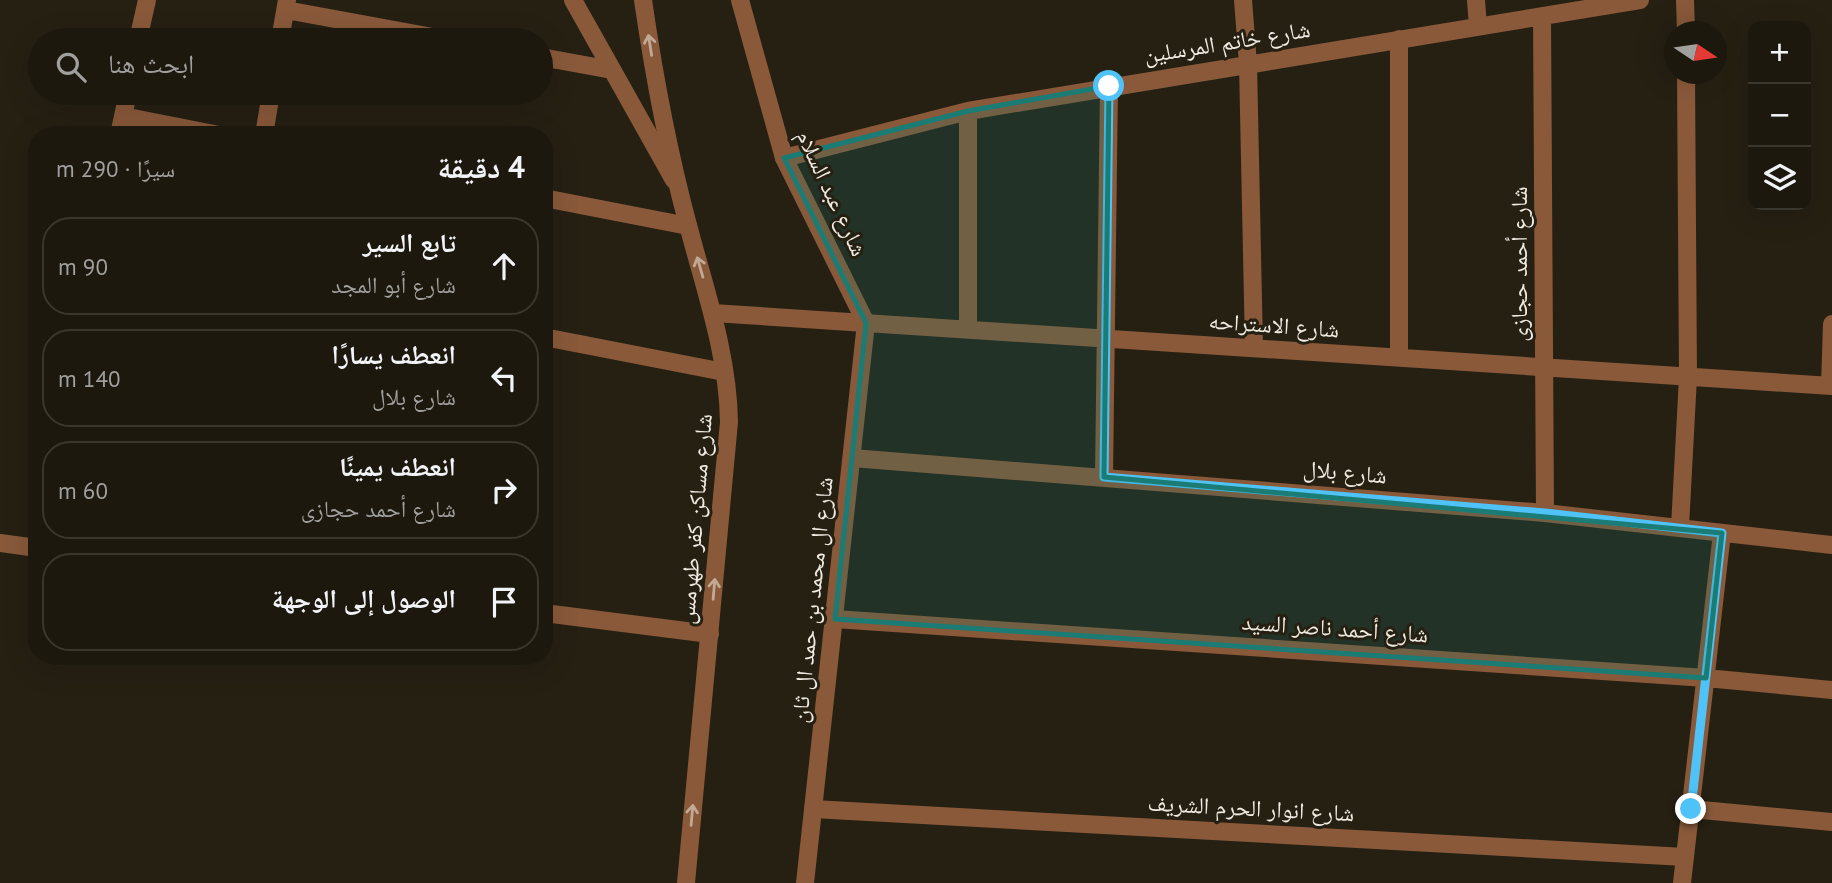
<!DOCTYPE html>
<html lang="ar">
<head>
<meta charset="utf-8">
<style>
	body { margin:0; font-family:"PT Sans","Noto Naskh Arabic",sans-serif; background:#29251c; color:#f1f3f6; direction:rtl }
	.controls { position:absolute; right:21px; top:21px; display:grid; overflow:hidden; border-radius:14px; box-shadow:0 7px 28px #0002 }
	.controls button { width:63px; height:63px; display:grid; place-items:center; padding:0; border:0; border-bottom:2px solid #3a372e; background:#1c180e; color:#f1f3f6; font:35px sans-serif }
	.compass { position:absolute; left:1664px; top:21px; width:63px; height:63px; border-radius:50%; background:#1c180e; box-shadow:0 7px 28px #0002; rotate:103deg }
	.stop { position:absolute; width:21px; height:21px; margin:-16px; border:5px solid #4fc3f7; border-radius:50%; background:#fff }
	.stop.end { background:#4fc3f7; border-color:#fff; box-shadow:0 2px 7px #0008 }
	.list { margin:0; padding:0; list-style:none }
	h2 { display:flex; justify-content:space-between; align-items:center; height:91px; margin:0; padding:0 28px; font-size:30px }
	h2 small { font-size:23px; font-weight:400; color:#a0a09e }
	.list li { display:grid; grid-template-columns:46px 1fr auto; gap:21px; align-items:center; box-sizing:border-box; height:98px; margin:0 14px 14px; padding:0 14px; border:2px solid #3a372e; border-radius:28px }
	.list b { display:block; font-size:26px; white-space:nowrap }
	.list p { margin:0; font-size:23px; white-space:nowrap; color:#a0a09e }
	.list em { font-size:23px; font-style:normal; color:#a0a09e }
	.icon { flex:none; width:38px; height:38px; fill:none; stroke:currentColor; stroke-width:2; stroke-linecap:round; stroke-linejoin:round }
	.map { position:relative; flex:none; width:1832px; height:883px; overflow:hidden; direction:ltr }
	.search { position:absolute; background:#1c180e; box-shadow:0 7px 28px #0002; left:28px; top:28px; width:525px; height:77px; display:flex; align-items:center; gap:18px; box-sizing:border-box; padding:0 24px; border-radius:38px; color:#a0a09e; font-size:26px }
	.panel { position:absolute; background:#1c180e; box-shadow:0 7px 28px #0002; left:28px; top:126px; width:525px; height:539px; border-radius:28px; direction:rtl }
	.map>svg:first-child { display:block }
	.lines { fill:none; stroke-linecap:round; stroke-linejoin:round }
	.minor { stroke:#89593a; stroke-width:18 }
	.tertiary { stroke:#89593a; stroke-width:18 }
	.oneway { stroke:#c1a996 }
	.route { stroke:#4fc3f7; stroke-width:9 }
	.marked { fill:#1a7c74; fill-opacity:0.2; stroke:#1a7c74; stroke-width:5; stroke-linejoin:round }
	.labels { text-anchor:middle; stroke-width:6; stroke-linejoin:round; paint-order:stroke }
	.street-label { font-size:23px; fill:#efebe2; stroke:#262013 }
</style>
</head>
<body>
<div class="map">
<svg width="1832" height="883" viewBox="0 0 1832 883">
	<rect width="100%" height="100%" fill="#262013"/>
	<g class="lines">
		<path class="minor" d="M573,0L674,180
			M1243,0L1248,64L1254,348
			M1476,0L1478,26
			M1685,0L1686,32
			M286,10L449,40
			M1542,16L1545,513
			M1399,39V357
			M138,40L147,0
			M280,40L287,0
			M541,57L612,70
			M123,116L219,135
			M119,135L128,93
			M264,135L271,93
			M784,158L968,111L1640,0
			M544,198L688,226
			M713,313L1832,386
			M968,329V111
			M544,337L724,372
			M1830,386L1832,324
			M852,458L1545,513L1832,545
			M1104,477L1109,86
			M1680,527L1688,377L1686,74
			M0,543L37,548
			M544,613L710,634
			M835,619L1706,678L1832,690
			M813,809L1685,857
			M1691,809L1832,822
			M1682,883L1722,533"/>
		<path class="tertiary" d="M643,0C654,76 668,151 688,225C705,290 728,354 729,422L686,883
			M740,0L784,158L866,323L805,883"/>
	</g>
	<defs><path id="oneway-shaft" d="M-6 0H5M1.5-3L5.5 0L1.5 3" fill="none" stroke-width="1.6" stroke-linecap="round" stroke-linejoin="round" transform="scale(1.75)"/></defs>
	<g class="oneway">
		<use href="#oneway-shaft" transform="translate(650 45) rotate(-99)"/>
		<use href="#oneway-shaft" transform="translate(700 267) rotate(-106)"/>
		<use href="#oneway-shaft" transform="translate(714 589) rotate(-85)"/>
		<use href="#oneway-shaft" transform="translate(692 815) rotate(-85)"/>
	</g>
	<g class="lines">
		<path class="route" d="M1109,86L1104,477L1545,513L1722,533L1691,809"/>
	</g>
	<path class="marked" d="M1109,86L1104,477L1722,533L1706,678L835,619L866,323L784,158L968,111Z"/>
	<g class="labels">
		<g class="street-label">
			<text transform="translate(1227 42) rotate(-9)" y="8">شارع خاتم المرسلين</text>
			<text transform="translate(832 193) rotate(65)" y="8">شارع عبد السلام</text>
			<text transform="translate(1519 264) rotate(-90)" y="8">شارع أحمد حجازى</text>
			<text transform="translate(1274 325) rotate(4)" y="8">شارع الاستراحه</text>
			<text transform="translate(1345 472) rotate(5)" y="8">شارع بلال</text>
			<text transform="translate(695 519) rotate(-85)" y="8">شارع مساكن كفر طهرمس</text>
			<text transform="translate(812 600) rotate(-84)" y="8">شارع ال محمد بن حمد ال ثان</text>
			<text transform="translate(1335 628) rotate(4)" y="8">شارع أحمد ناصر السيد</text>
			<text transform="translate(1251 808) rotate(3)" y="8">شارع انوار الحرم الشريف</text>
		</g>
	</g>
</svg>
<div class="controls">
<button>+</button>
<button>−</button>
<button><svg class="icon" aria-label="layers" viewBox="0 0 24 24"><path d="M12 4l9 5-9 5-9-5zM3 14l9 5 9-5"/></svg></button>
</div>
<svg class="compass" viewBox="-18 -18 36 36"><path d="M0-13l5 13h-10z" fill="#e53935"/><path d="M0 13l5-13h-10z" fill="#a0a09e"/></svg>
<div class="stop" style="left:1109px;top:86px"></div>
<div class="stop end" style="left:1691px;top:809px"></div>
<div class="search"><svg class="icon" aria-label="search" viewBox="0 0 24 24"><circle cx="10" cy="10" r="6"/><path d="M15 15l6 6"/></svg>ابحث هنا</div>
<section class="panel">
<h2>4 دقيقة<small>سيرًا · 290 m</small></h2>
<ul class="list">
<li><svg class="icon" aria-label="ahead" viewBox="0 0 24 24"><path d="M12 20V5M6 11l6-6 6 6"/></svg><div><b>تابع السير</b><p>شارع أبو المجد</p></div><em>90 m</em></li>
<li><svg class="icon" aria-label="left" viewBox="0 0 24 24"><path d="M17 20v-9H6M10 6l-5 5 5 5"/></svg><div><b>انعطف يسارًا</b><p>شارع بلال</p></div><em>140 m</em></li>
<li><svg class="icon" aria-label="right" viewBox="0 0 24 24"><path d="M7 20v-9h11M14 6l5 5-5 5"/></svg><div><b>انعطف يمينًا</b><p>شارع أحمد حجازى</p></div><em>60 m</em></li>
<li><svg class="icon" aria-label="arrive" viewBox="0 0 24 24"><path d="M6 21V4h12l-3 4 3 4H6"/></svg><div><b>الوصول إلى الوجهة</b></div></li>
</ul>
</section>
</div>
</body>
</html>
